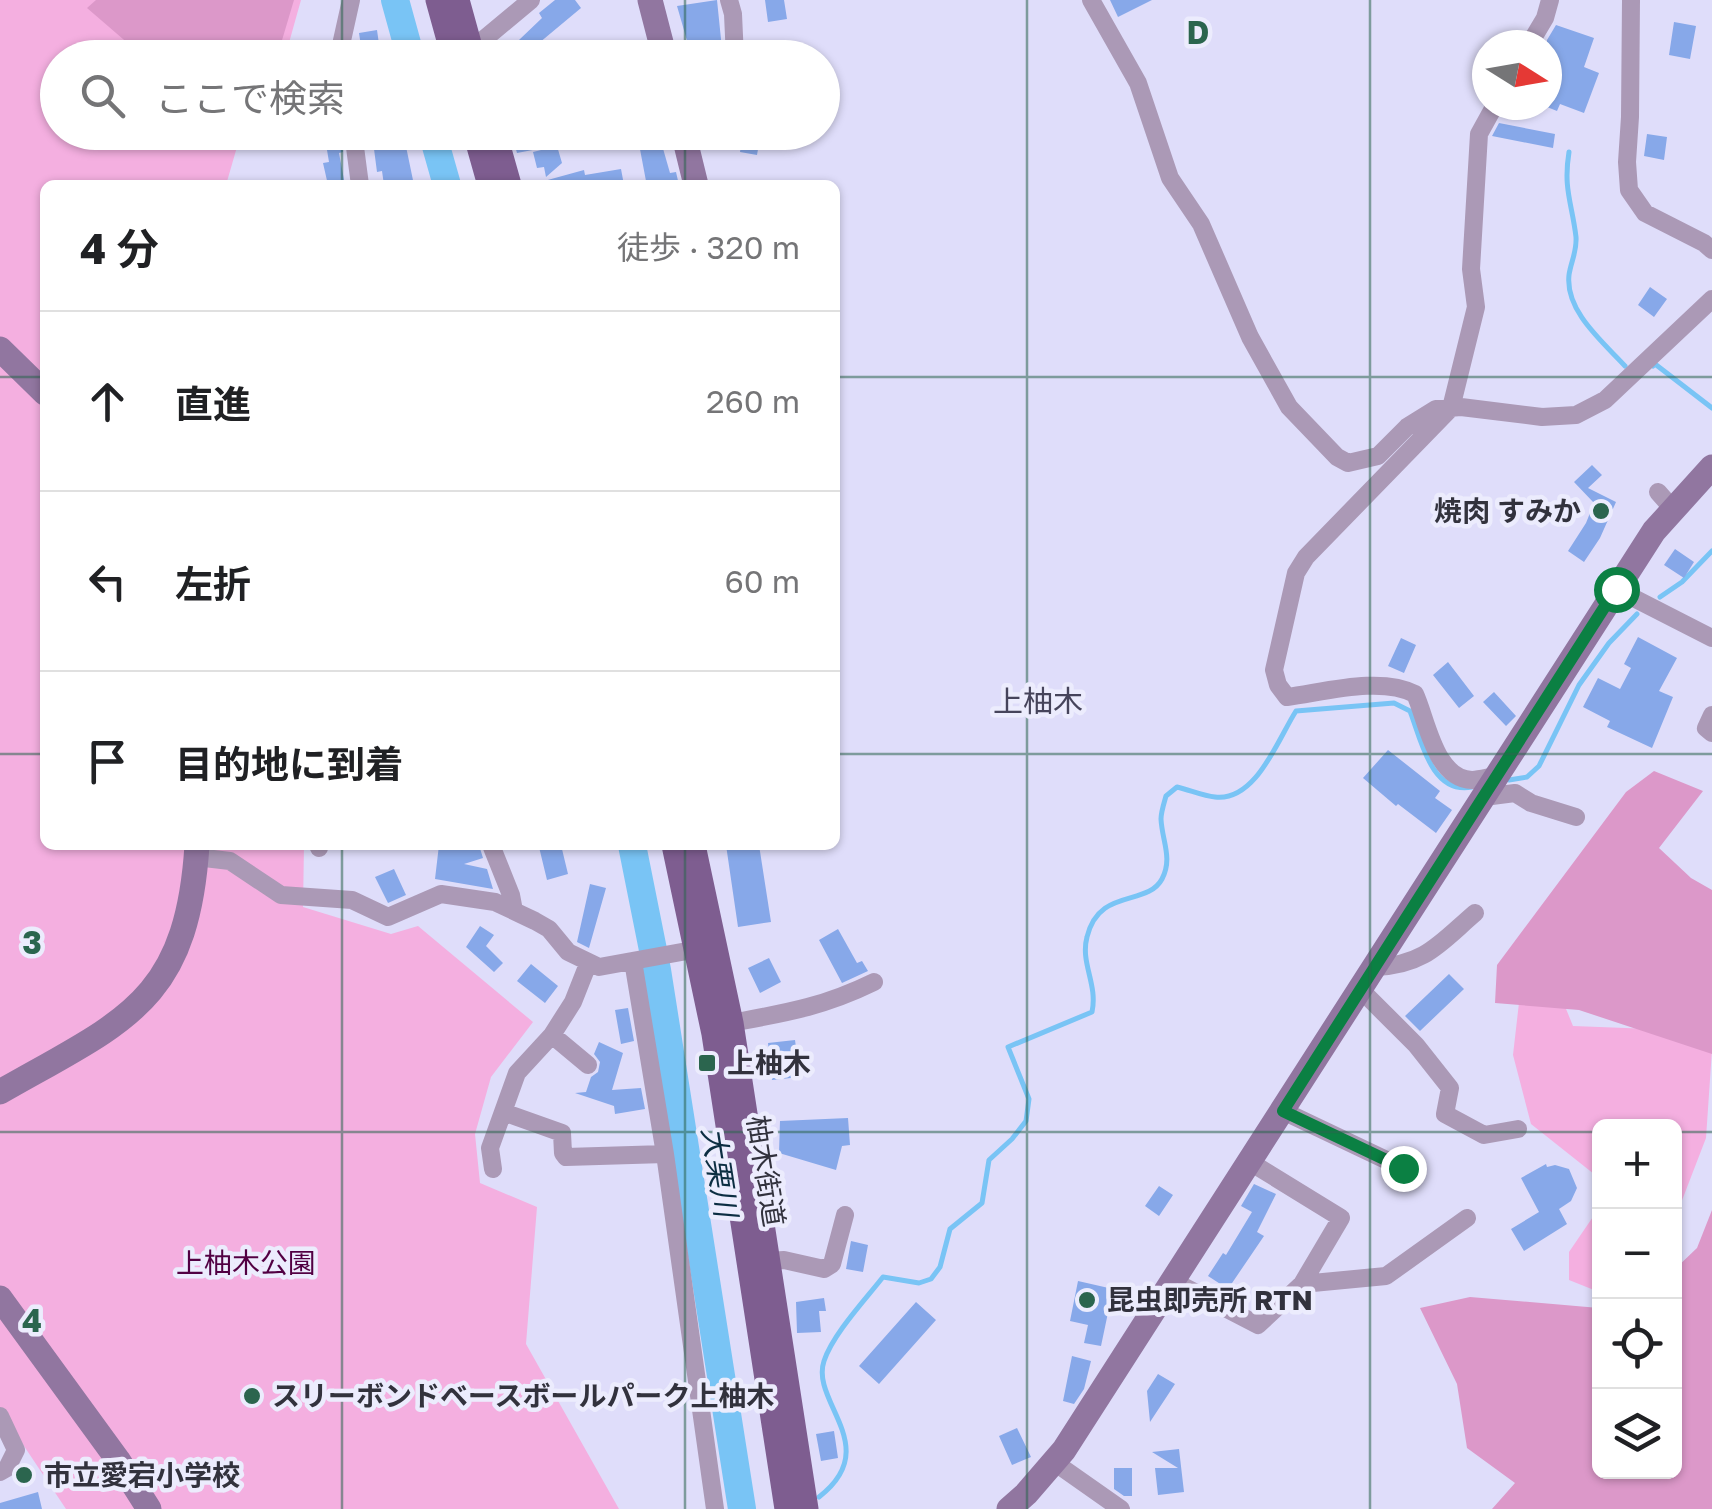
<!DOCTYPE html>
<html lang="ja">
<head>
<meta charset="utf-8">
<style>
	body { margin:0; font-family:"Golos Text","Noto Sans JP",sans-serif; background:#f2f2f2; color:#202124 }
	.controls { position:absolute; right:30px; bottom:30px; display:grid; overflow:hidden; border-radius:15px; box-shadow:0 2px 8px #0004 }
	.controls button { width:90px; height:90px; display:grid; place-items:center; padding:0; border:0; border-bottom:2px solid #e0e0e0; background:#fff; color:#202124; font:50px sans-serif }
	.compass { position:absolute; left:1472px; top:30px; width:90px; height:90px; border-radius:50%; background:#fff; box-shadow:0 2px 8px #0004; rotate:101deg }
	.stop { position:absolute; width:30px; height:30px; margin:-22px; border:8px solid #0b8043; border-radius:50%; background:#fff }
	.stop.end { background:#0b8043; border-color:#fff; box-shadow:0 2px 10px #0008 }
	.list { margin:0; padding:0; list-style:none }
	h2 { display:flex; justify-content:space-between; align-items:center; height:130px; margin:0; padding:0 40px; font-size:42px }
	h2 small { font-size:32px; font-weight:400; color:#757577 }
	.list li { display:grid; grid-template-columns:65px 1fr auto; gap:30px; align-items:center; box-sizing:border-box; height:180px; padding:0 40px; border-top:2px solid #e0e0e0 }
	.list b { display:block; font-size:38px; white-space:nowrap }
	.list em { font-size:32px; font-style:normal; color:#757577 }
	.icon { flex:none; width:55px; height:55px; fill:none; stroke:currentColor; stroke-width:2; stroke-linecap:round; stroke-linejoin:round }
	.map { position:relative; flex:none; width:1712px; height:1509px; overflow:hidden }
	.search { position:absolute; background:#fff; box-shadow:0 2px 8px #0004; left:40px; top:40px; width:800px; height:110px; display:flex; align-items:center; gap:25px; box-sizing:border-box; padding:0 35px; border-radius:55px; color:#757577; font-size:38px }
	.panel { position:absolute; background:#fff; box-shadow:0 2px 8px #0004; left:40px; top:180px; width:800px; height:670px; border-radius:15px }
	.map>svg:first-child { display:block }
	.green { fill:#f4afe0 }
	.forest { fill:#dc98c9 }
	.lines { fill:none; stroke-linecap:round; stroke-linejoin:round }
	.stream { stroke:#79c4f5; stroke-width:5 }
	.river { stroke:#79c4f5; stroke-width:28 }
	.building { fill:#87a8e9 }
	.street { stroke:#ab99b6; stroke-width:18 }
	.secondary { stroke:#9176a0; stroke-width:25 }
	.primary { stroke:#7e5d90; stroke-width:25 }
	.route { stroke:#0b8043; stroke-width:12 }
	.grid { fill:none; stroke:#2b654e; stroke-width:2.5; stroke-opacity:0.55 }
	.poi-dot { fill:#2b654e; stroke:#ececfd; stroke-width:4 }
	.labels { text-anchor:middle; stroke-width:9; stroke-linejoin:round; paint-order:stroke }
	.poi-label { font-size:28px; font-weight:bold; fill:#32323d; stroke:#ececfd; text-anchor:start }
	.street-label { font-size:28px; fill:#32323d; stroke:#ececfd }
	.park-label { font-size:28px; fill:#520043; stroke:#ececfd }
	.neighbourhood-label { font-size:30px; fill:#46445b; stroke:#ececfd }
	.water-label { font-size:30px; font-style:italic; fill:#0c2e42; stroke:#ececfd }
	.grid-label { font-size:32px; text-anchor:middle; font-weight:bold; fill:#2b654e; stroke:#ececfd; stroke-width:9; stroke-linejoin:round; paint-order:stroke }
</style>
</head>
<body>
<div class="map">
<svg width="1712" height="1509" viewBox="0 0 1712 1509">
	<rect width="100%" height="100%" fill="#dfddfa"/>
	<path class="green" d="M0,0H301L285,57L58,58V132L241,133L226,185H45V845H304L303,907L391,934L418,926L533,1022L491,1077L475,1134L480,1183L537,1207L526,1344L619,1509H66L0,1410Z
		M1520,994L1562,999L1573,1026L1678,1030L1712,1050L1706,1138L1681,1203L1675,1211L1674,1126H1600L1599,1178L1531,1124L1513,1055Z
		M1599,1208V1292L1569,1280V1252Z"/>
	<path class="forest" d="M96,0H294L277,57L145,58L87,8Z
		M1654,771L1703,791L1659,848L1691,878L1712,890V1054L1579,1010L1495,1003L1497,965L1626,792Z
		M1712,1210V1509H1492L1515,1483L1467,1448L1457,1384L1420,1308L1470,1297L1599,1308L1600,1472H1674L1675,1269L1697,1248Z"/>
	<g class="lines">
		<path class="stream" d="M1569,152C1563,189 1572,203 1576,237C1577,252 1571,261 1569,275C1565,311 1603,342 1625,366
			M1653,366L1655,364L1712,408
			M1660,597L1682,582L1712,551
			M1509,780L1527,777L1539,766L1579,685L1609,643L1637,614
			M819,1497C884,1447 810,1402 824,1361C833,1334 865,1300 883,1277L919,1283L931,1279L940,1267L950,1229L982,1203L989,1160L1012,1139L1026,1121L1029,1099L1008,1047L1092,1012C1098,984 1080,963 1087,937C1099,887 1147,907 1162,879C1173,858 1162,841 1161,819C1161,812 1164,803 1166,796L1177,787C1190,790 1203,796 1215,797C1256,802 1278,739 1296,711L1394,703L1410,711C1421,739 1431,795 1472,787"/>
		<path class="river" d="M395,0L411,58
			M432,132L447,185
			M632,845L657,970L742,1509"/>
	</g>
	<path class="building" d="M555,0H575L581,8L521,58H500L542,18L539,13Z
		M717,0L722,49L710,50L712,58H692L677,6Z
		M765,0H784L787,19L768,22Z
		M1110,0H1152L1118,17Z
		M1674,22L1696,26L1690,59L1669,55Z
		M1556,25L1594,38L1584,67L1599,73L1584,113L1560,104L1557,111L1547,107V40Z
		M377,30L380,51L362,53L359,33Z
		M1499,123L1555,134L1553,148L1492,136Z
		M324,132H341L343,152L339,153L345,185H328L323,163L329,162Z
		M366,132H403L414,185H384L382,171L377,172L374,149H368Z
		M511,132H539L543,148L517,153Z
		M743,132H761L757,155L740,152Z
		M1647,134L1667,137L1664,160L1644,156Z
		M660,138L670,173L676,172L679,185L646,181L639,144Z
		M557,146L562,163L546,177L544,167L537,168L533,152Z
		M621,169L624,185H545L544,181L584,170L585,175Z
		M1650,287L1667,299L1654,317L1638,305Z
		M1592,465L1602,475L1588,488L1616,502L1600,538L1584,562L1568,551L1586,523L1594,503L1574,482Z
		M1675,549L1694,562L1684,578L1664,565Z
		M1638,637L1677,658L1659,691L1673,697L1652,748L1607,727L1610,721L1583,707L1598,678L1620,689L1631,668L1624,664Z
		M1401,638L1416,645L1404,673L1388,666Z
		M1448,662L1474,696L1459,708L1433,675Z
		M1494,692L1516,716L1506,726L1483,702Z
		M1388,750L1440,791L1435,798L1452,810L1436,833L1398,804L1396,806L1363,778Z
		M439,845H479L483,858L464,864L487,869L493,889L435,879Z
		M548,845H561L568,874L547,880L539,847Z
		M726,845H759L771,922L738,927Z
		M394,869L406,895L388,903L375,877Z
		M590,884L606,888L589,948L577,942Z
		M480,926L494,935L486,946L503,963L494,972L466,947Z
		M838,929L857,963L862,961L868,971L842,983L819,940Z
		M769,958L781,982L760,993L748,968Z
		M531,964L558,986L545,1003L517,981Z
		M1449,974L1464,989L1420,1031L1405,1016Z
		M628,1008L634,1041L621,1044L615,1010Z
		M795,1040L800,1077L772,1080L768,1043Z
		M599,1042L623,1053L612,1090L641,1088L645,1109L615,1114L614,1106L575,1093L586,1092L591,1077L598,1072L600,1062L594,1054Z
		M848,1118L850,1145L842,1146L836,1170L779,1153L780,1121Z
		M1546,1164L1547,1167L1555,1165L1569,1169L1577,1188L1571,1201L1559,1209L1567,1224L1524,1251L1511,1229L1539,1212L1521,1178Z
		M1254,1184L1276,1194L1257,1232L1264,1236L1228,1289L1208,1276L1223,1253L1226,1255L1252,1212L1241,1206Z
		M1159,1186L1173,1195L1159,1216L1145,1206Z
		M851,1241L868,1245L863,1272L846,1269Z
		M1078,1281L1113,1289L1101,1346L1084,1343L1088,1325L1070,1321Z
		M824,1298L826,1311H819L821,1332L797,1333L796,1302Z
		M916,1302L936,1320L879,1384L859,1366Z
		M1072,1356L1091,1361L1084,1389L1074,1404L1063,1401Z
		M1158,1374L1175,1384L1150,1422L1147,1391Z
		M1017,1428L1031,1457L1012,1465L999,1436Z
		M834,1431L838,1458L821,1461L816,1434Z
		M1179,1449L1184,1492L1158,1495L1155,1468H1178L1152,1452Z
		M1114,1468H1132V1496H1124L1114,1489Z
		M38,1492L42,1509H0V1503Z"/>
	<g class="lines">
		<path class="street" d="M729,0L733,14L735,58
			M1091,0L1138,83L1170,178L1201,224L1250,337L1289,407L1337,457L1348,463L1378,456L1407,427L1436,409L1461,407L1542,417L1576,415L1605,400L1712,299
			M1631,0L1630,117L1627,162L1629,190L1645,213L1704,243L1712,250
			M1529,45L1545,18L1550,0
			M471,50L531,0
			M343,58L341,45L351,0
			M1495,105L1479,134L1471,269L1476,307L1451,408L1306,557L1296,573L1274,670L1278,685L1287,697C1325,692 1381,676 1415,694C1427,720 1435,779 1472,780C1479,780 1489,777 1496,776
			M353,132L360,185
			M1658,492L1672,508
			M1616,589L1712,638
			M1712,715L1706,728L1712,733
			M1484,797L1515,793L1531,803L1576,817
			M318,845L319,848
			M491,845L511,895L514,911
			M196,857L230,861L281,895L352,900L388,917L441,894L495,902L535,921L549,929L568,952L599,967L698,949
			M633,961L665,1154L715,1509
			M1376,967C1425,965 1440,943 1475,913
			M1361,990L1416,1045L1450,1088L1445,1114L1484,1135L1518,1129
			M731,1023C785,1013 823,1007 874,982
			M552,1035L588,1065
			M1283,1111L1403,1168
			M503,1112L562,1133L563,1153L566,1157L665,1154
			M1250,1162L1341,1218L1302,1284
			M493,1169L490,1148L517,1073L552,1035L573,1002L588,964
			M768,1261L784,1260L824,1269L832,1264L845,1215
			M1173,1281L1258,1325L1302,1284L1386,1276L1467,1218
			M0,1416L16,1450L7,1468L0,1472
			M1054,1462L1121,1509"/>
		<path class="secondary" d="M650,0L665,58
			M683,132L696,185
			M0,349L45,393
			M0,1092C124,1021 187,1003 197,845
			M0,1298L118,1460L149,1509
			M1009,1509L1026,1494L1064,1450L1654,531L1712,467"/>
		<path class="primary" d="M438,0L454,58
			M457,0L473,58
			M475,132L490,185
			M494,132L509,185
			M674,845L714,1034L787,1509
			M693,845L731,1023L806,1509"/>
	</g>
	<g class="lines">
		<path class="route" d="M1403,1168L1283,1111L1616,589"/>
	</g>
	<path class="grid" d="M342,0V58M685,0V58M1027,0V1509M1370,0V1509M342,132V185M685,132V185M0,377H45M835,377H1712M0,754H45M835,754H1712M342,845V1509M685,845V1509M0,1132H1600M1674,1132H1712"/>
	<g class="poi-dot">
		<circle cx="1601" cy="511" r="10"/>
		<rect x="697" y="1053" width="20" height="20" rx="5"/>
		<circle cx="1087" cy="1300" r="10"/>
		<circle cx="252" cy="1396" r="10"/>
		<circle cx="24" cy="1475" r="10"/>
	</g>
	<g class="labels">
		<g class="poi-label">
			<text x="1581" y="521" text-anchor="end">焼肉 すみか</text>
			<text x="727" y="1073">上柚木</text>
			<text x="1107" y="1310">昆虫即売所 RTN</text>
			<text x="272" y="1406">スリーボンドベースボールパーク上柚木</text>
			<text x="44" y="1485">市立愛宕小学校</text>
		</g>
		<g class="street-label">
			<text transform="translate(766 1171) rotate(81)" y="10">柚木街道</text>
		</g>
		<g class="park-label">
			<text x="246" y="1273">上柚木公園</text>
		</g>
		<g class="neighbourhood-label">
			<text x="1038" y="712">上柚木</text>
		</g>
		<g class="water-label">
			<text transform="translate(719 1172) rotate(81)" y="10">大栗川</text>
		</g>
	</g>
	<g class="grid-label">
		<text x="1198" y="44">D</text>
		<text x="32" y="954">3</text>
		<text x="32" y="1332">4</text>
	</g>
</svg>
<div class="controls">
<button>+</button>
<button>−</button>
<button><svg class="icon" aria-label="locate" viewBox="0 0 24 24"><circle cx="12" cy="12" r="6"/><path d="M12 2v4M12 18v4M2 12h4M18 12h4"/></svg></button>
<button><svg class="icon" aria-label="layers" viewBox="0 0 24 24"><path d="M12 4l9 5-9 5-9-5zM3 14l9 5 9-5"/></svg></button>
</div>
<svg class="compass" viewBox="-18 -18 36 36"><path d="M0-13l5 13h-10z" fill="#e53935"/><path d="M0 13l5-13h-10z" fill="#757577"/></svg>
<div class="stop" style="left:1616px;top:589px"></div>
<div class="stop end" style="left:1403px;top:1168px"></div>
<div class="search"><svg class="icon" aria-label="search" viewBox="0 0 24 24"><circle cx="10" cy="10" r="6"/><path d="M15 15l6 6"/></svg>ここで検索</div>
<section class="panel">
<h2>4 分<small>徒歩 · 320 m</small></h2>
<ul class="list">
<li><svg class="icon" aria-label="ahead" viewBox="0 0 24 24"><path d="M12 20V5M6 11l6-6 6 6"/></svg><div><b>直進</b></div><em>260 m</em></li>
<li><svg class="icon" aria-label="left" viewBox="0 0 24 24"><path d="M17 20v-9H6M10 6l-5 5 5 5"/></svg><div><b>左折</b></div><em>60 m</em></li>
<li><svg class="icon" aria-label="arrive" viewBox="0 0 24 24"><path d="M6 21V4h12l-3 4 3 4H6"/></svg><div><b>目的地に到着</b></div></li>
</ul>
</section>
</div>
</body>
</html>
